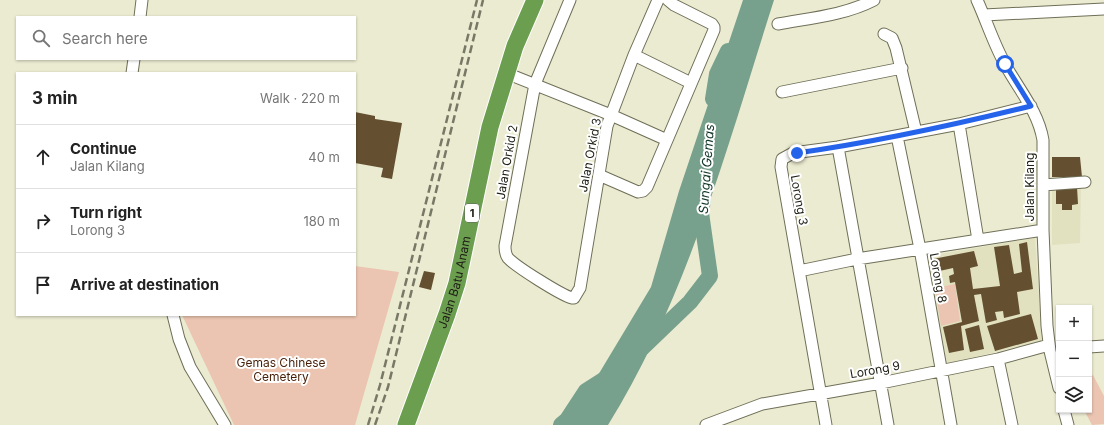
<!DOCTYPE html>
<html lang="en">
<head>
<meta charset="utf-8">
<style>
	body { margin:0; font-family:Inter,sans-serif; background:#f6f6f6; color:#222 }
	.controls { position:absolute; right:12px; bottom:12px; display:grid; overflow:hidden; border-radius:0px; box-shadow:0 1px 3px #0004 }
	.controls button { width:36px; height:36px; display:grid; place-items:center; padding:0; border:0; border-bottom:1px solid #e0e0e0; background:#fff; color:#222; font:20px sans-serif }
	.stop { position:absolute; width:12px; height:12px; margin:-9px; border:3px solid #2563eb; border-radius:50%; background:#fff }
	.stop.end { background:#2563eb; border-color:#fff; box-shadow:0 1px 4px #0008 }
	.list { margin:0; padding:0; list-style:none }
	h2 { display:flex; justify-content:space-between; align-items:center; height:52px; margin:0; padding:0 16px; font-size:17px }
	h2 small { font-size:13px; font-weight:400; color:#767676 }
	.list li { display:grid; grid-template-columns:26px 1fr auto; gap:12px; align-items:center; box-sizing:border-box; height:64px; padding:0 16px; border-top:1px solid #e0e0e0 }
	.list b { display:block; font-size:15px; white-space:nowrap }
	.list p { margin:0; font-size:13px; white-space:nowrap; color:#767676 }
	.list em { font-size:13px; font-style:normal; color:#767676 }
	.icon { flex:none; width:22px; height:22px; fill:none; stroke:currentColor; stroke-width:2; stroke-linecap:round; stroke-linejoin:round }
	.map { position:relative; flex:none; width:1104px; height:425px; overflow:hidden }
	.search { position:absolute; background:#fff; box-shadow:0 1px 3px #0004; left:16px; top:16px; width:340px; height:44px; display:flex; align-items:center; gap:10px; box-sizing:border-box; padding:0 14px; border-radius:0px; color:#767676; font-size:15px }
	.panel { position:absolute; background:#fff; box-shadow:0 1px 3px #0004; left:16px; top:72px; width:340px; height:244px; border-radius:0px }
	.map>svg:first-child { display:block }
	.built { fill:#e1e1c0 }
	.green { fill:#ebc5b1 }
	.water { fill:#77a18d }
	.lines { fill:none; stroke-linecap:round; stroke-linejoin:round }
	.river { stroke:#77a18d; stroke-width:16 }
	.building { fill:#645030 }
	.minor-casing { stroke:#6f6f58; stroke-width:13 }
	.highway-casing { stroke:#fff; stroke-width:19 }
	.minor { stroke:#fff; stroke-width:11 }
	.highway { stroke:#6b9e4f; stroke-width:17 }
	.rail { stroke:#787867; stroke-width:2.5; stroke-dasharray:8 4; stroke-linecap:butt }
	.route { stroke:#2563eb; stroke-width:5 }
	.labels { text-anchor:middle; stroke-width:4; stroke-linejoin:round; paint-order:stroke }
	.shield { fill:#fff; stroke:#63635d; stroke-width:1 }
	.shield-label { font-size:11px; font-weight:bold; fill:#202017 }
	.street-label { font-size:12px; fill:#202017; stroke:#fff }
	.park-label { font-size:12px; fill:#451f08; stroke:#fff }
	.water-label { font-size:13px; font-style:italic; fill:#113627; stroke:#fff }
</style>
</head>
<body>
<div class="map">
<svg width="1104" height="425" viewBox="0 0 1104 425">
	<rect width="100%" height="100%" fill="#ebebd1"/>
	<path class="built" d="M1081,186L1080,243L1052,245V187Z
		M1035,238L1042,341L945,364L928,256Z"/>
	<path class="green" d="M355,266L399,272L355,425H234L182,315H355Z
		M955,284L960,321L941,326L935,288Z
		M1093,375L1104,396V424L1092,425L1084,410H1089V377Z"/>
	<path class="water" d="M743,0H774C728,144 688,296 608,425H568L651,287L679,191Z"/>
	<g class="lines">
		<path class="river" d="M713,99L717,74L728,51
			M639,351L690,302L710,276L701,213L703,199
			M561,425L567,420L586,391L608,377"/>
	</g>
	<path class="building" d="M355,112L375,116V119L402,123L392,179L381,177L383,168L355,163Z
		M1052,157H1080L1082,177H1052Z
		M1077,187L1078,204L1072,205V210H1062V204H1056V189Z
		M1027,242L1033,289L1017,292L1020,314L1004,318L1003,311L995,312L997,320L986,323L981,294L974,295L979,321L961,326L964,350L949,353L943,327L962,322L955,282L950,283L949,276L954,274L953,268L935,272L933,259L974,251L978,266L970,268L973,289L1000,286L994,247L1009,245L1014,274L1022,272L1019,244Z
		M424,271L435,273L431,290L419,287Z
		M1031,314L1038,339L995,351L987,326Z
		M979,325L984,349L970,352L965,329Z"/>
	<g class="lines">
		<defs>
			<path id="minor" d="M570,0L535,84L505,246C505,250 505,254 508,258C515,266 561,295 572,298H574L580,288L607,126L634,55L658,0
				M977,0C987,22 994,45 1006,66C1019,90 1038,111 1043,140V230L1047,326L1050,351L1059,388
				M984,15L1104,9
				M140,17L142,0
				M778,24C811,18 845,15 874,0
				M884,34L892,38L896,48L916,132
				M634,55L691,83
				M132,73L134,59
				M506,73L611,115L667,140
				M782,92L902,68
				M959,124L978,240
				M897,136L920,249L951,425
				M838,147L888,425
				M599,175L638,192L643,191L647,187L714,30V27L712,24L674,5L668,0
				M1043,185L1085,182
				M799,271L857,259L1043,230
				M173,315L179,339L190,367L225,425
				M1089,347L1104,346
				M998,359L1012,425
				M1064,410L1068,425
				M706,425L762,404L881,383L998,359L1049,345
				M826,425L781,167L782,159L793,153L838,147L959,124L1031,106"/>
			<g id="highway">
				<path id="s1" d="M406,425L447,314L457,283L490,127L515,46L535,0"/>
			</g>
		</defs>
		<use href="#minor" class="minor-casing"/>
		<use href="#highway" class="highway-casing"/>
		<use href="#minor" class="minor"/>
		<use href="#highway" class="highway"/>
		<path class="rail" d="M368,425L380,385L477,0
			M375,425L388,387L483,0"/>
	</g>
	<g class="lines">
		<path class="route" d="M797,153C876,142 954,125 1031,106L1005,64"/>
	</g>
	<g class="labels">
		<rect class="shield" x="465" y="204" width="14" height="18" rx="3"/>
		<g class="shield-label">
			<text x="472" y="217">1</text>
		</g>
		<g class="street-label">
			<text transform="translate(590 155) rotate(-79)" y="4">Jalan Orkid 3</text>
			<text transform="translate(507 162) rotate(-80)" y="4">Jalan Orkid 2</text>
			<text transform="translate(1030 187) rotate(-90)" y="4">Jalan Kilang</text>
			<text transform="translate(799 200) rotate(80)" y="4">Lorong 3</text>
			<text transform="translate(938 278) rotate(80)" y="4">Lorong 8</text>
			<text dy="4" stroke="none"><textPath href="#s1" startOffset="151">Jalan Batu Anam</textPath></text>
			<text transform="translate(875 370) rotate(-10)" y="4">Lorong 9</text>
		</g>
		<g class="park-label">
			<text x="281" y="367">Gemas Chinese<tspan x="281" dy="14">Cemetery</tspan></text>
		</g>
		<g class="water-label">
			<text transform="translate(706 169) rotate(-86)" y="5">Sungai Gemas</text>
		</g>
	</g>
</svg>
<div class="controls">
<button>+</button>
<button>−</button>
<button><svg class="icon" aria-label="layers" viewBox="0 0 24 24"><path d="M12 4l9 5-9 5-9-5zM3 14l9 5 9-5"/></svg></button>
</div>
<div class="stop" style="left:1005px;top:64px"></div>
<div class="stop end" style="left:797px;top:153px"></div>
<div class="search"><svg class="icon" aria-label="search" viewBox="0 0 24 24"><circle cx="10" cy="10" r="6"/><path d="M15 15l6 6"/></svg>Search here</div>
<section class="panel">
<h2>3 min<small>Walk · 220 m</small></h2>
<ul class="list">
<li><svg class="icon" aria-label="ahead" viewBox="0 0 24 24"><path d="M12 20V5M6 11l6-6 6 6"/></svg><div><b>Continue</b><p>Jalan Kilang</p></div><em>40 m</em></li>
<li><svg class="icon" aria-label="right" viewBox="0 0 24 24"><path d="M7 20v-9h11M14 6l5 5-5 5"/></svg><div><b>Turn right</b><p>Lorong 3</p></div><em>180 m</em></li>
<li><svg class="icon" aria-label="arrive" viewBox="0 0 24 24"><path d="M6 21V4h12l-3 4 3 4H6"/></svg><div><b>Arrive at destination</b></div></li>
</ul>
</section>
</div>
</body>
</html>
